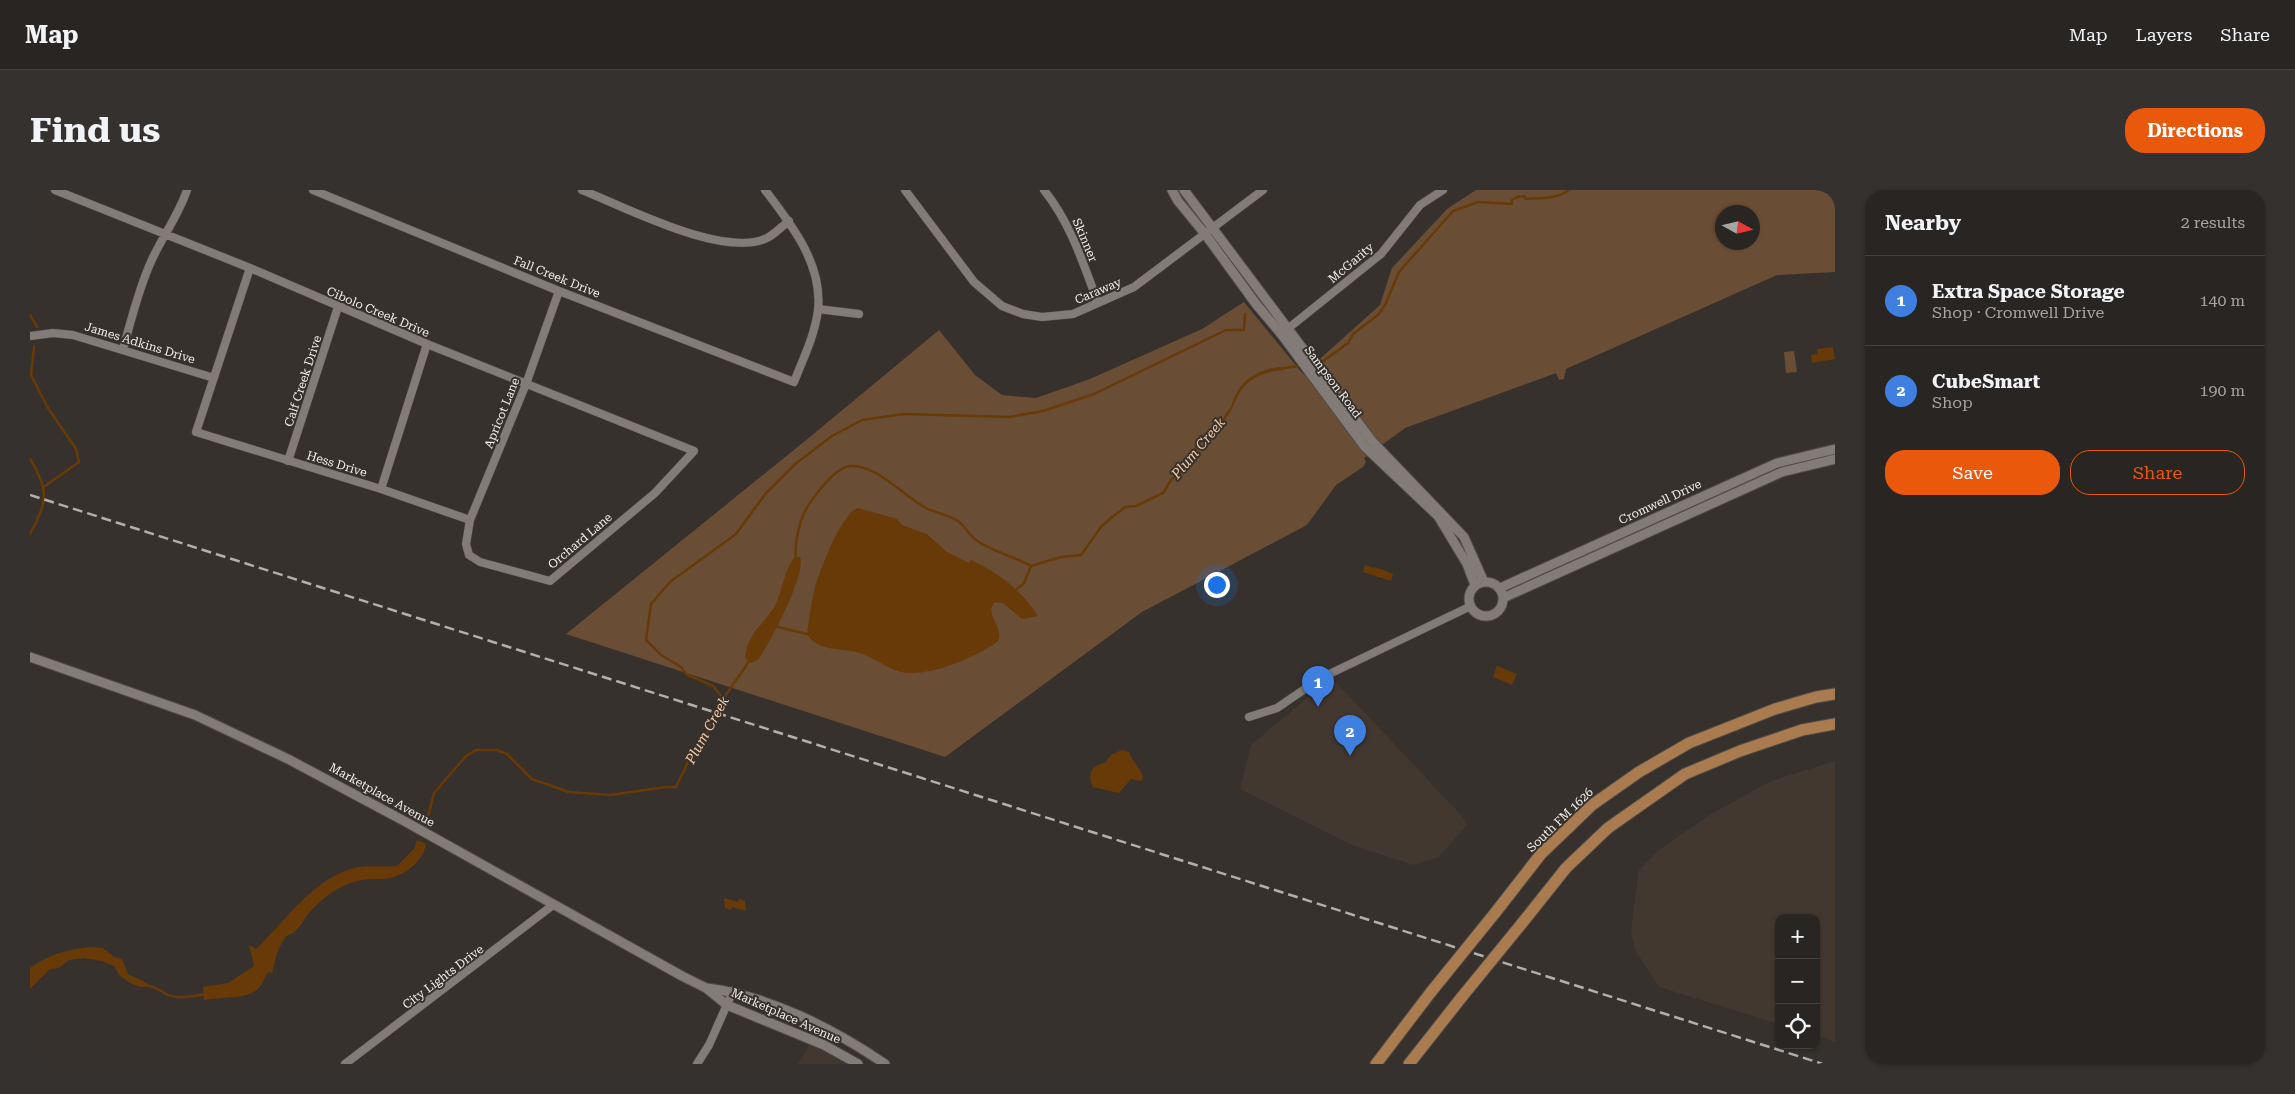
<!DOCTYPE html>
<html lang="en">
<head>
<meta charset="utf-8">
<style>
	body { margin:0; font-family:"Roboto Serif",serif; background:#34312f; color:#f1f3f6 }
	.controls { position:absolute; right:15px; bottom:15px; display:grid; overflow:hidden; border-radius:10px; box-shadow:0 1px 4px #0004 }
	.controls button { width:45px; height:45px; display:grid; place-items:center; padding:0; border:0; border-bottom:1px solid #444240; background:#282522; color:#f1f3f6; font:25px sans-serif }
	.compass { position:absolute; left:1685px; top:15px; width:45px; height:45px; border-radius:50%; background:#282522; box-shadow:0 1px 4px #0004; rotate:98deg }
	.you { position:absolute; left:1186px; top:394px; width:18px; height:18px; margin:-12px; border:4px solid #fff; border-radius:50%; background:#1a73e8; box-shadow:0 0 0 8px #1a73e833 }
	.badge { display:grid; place-items:center; width:32px; height:32px; border-radius:50%; background:#ea580c; color:#fff; font-size:16px; font-weight:700 }
	.pin { position:absolute; translate:-50% -41px; filter:drop-shadow(0 1px 2px #0008) }
	.pin::after { content:''; position:absolute; top:26px; width:18px; height:15px; background:inherit; clip-path:polygon(0 0,100% 0,50% 100%) }
	.list { margin:0; padding:0; list-style:none }
	h2 { display:flex; justify-content:space-between; align-items:center; height:65px; margin:0; padding:0 20px; font-size:21px }
	h2 small { font-size:16px; font-weight:400; color:#a5a5a5 }
	.list li { display:grid; grid-template-columns:32px 1fr auto; gap:15px; align-items:center; box-sizing:border-box; height:90px; padding:0 20px; border-top:1px solid #444240 }
	.list b { display:block; font-size:19px; white-space:nowrap }
	.list p { margin:0; font-size:16px; white-space:nowrap; color:#a5a5a5 }
	.list em { font-size:16px; font-style:normal; color:#a5a5a5 }
	.actions { display:flex; gap:10px; padding:15px 20px }
	.actions a { flex:1; padding:11px 0; border:1px solid #ea580c; border-radius:20px; text-align:center; font-size:18px; color:#ea580c }
	.actions .main { background:#ea580c; color:#fff }
	.icon { flex:none; width:28px; height:28px; fill:none; stroke:currentColor; stroke-width:2; stroke-linecap:round; stroke-linejoin:round }
	.map { position:relative; flex:none; width:1805px; height:874px; overflow:hidden; border-radius:20px }
	header { display:flex; align-items:center; gap:30px; box-sizing:border-box; height:70px; padding:0 25px; background:#282522; border-bottom:1px solid #444240 }
	header strong { font-size:24px }
	nav { display:flex; gap:28px; margin-inline-start:auto; font-size:18px }
	.intro { display:flex; align-items:center; justify-content:space-between; box-sizing:border-box; height:120px; padding:0 30px }
	h1 { margin:0; font-size:35px }
	.button { padding:12px 22px; border-radius:20px; background:#ea580c; color:#fff; font-size:18px; font-weight:700 }
	main { display:flex; gap:30px; padding:0 30px }
	aside { flex:1; background:#282522; border-radius:20px; box-shadow:0 1px 4px #0004 }
	.map>svg:first-child { display:block }
	.built { fill:#42382f }
	.green { fill:#6a4d35; fill-rule:evenodd }
	.water { fill:#683a07 }
	.lines { fill:none; stroke-linecap:round; stroke-linejoin:round }
	.stream { stroke:#683a07; stroke-width:2.5 }
	.minor-casing { stroke:#514c49; stroke-width:9 }
	.tertiary-casing { stroke:#514c49; stroke-width:11 }
	.primary-casing { stroke:#514c49; stroke-width:13 }
	.minor { stroke:#827b77; stroke-width:8 }
	.tertiary { stroke:#827b77; stroke-width:9 }
	.primary { stroke:#a97b4f; stroke-width:11 }
	.rail { stroke:#b3afac; stroke-width:2.5; stroke-dasharray:10 5; stroke-linecap:butt }
	.primary-bridge-casing { stroke:#514c49; stroke-width:13; stroke-linecap:butt }
	.primary-bridge { stroke:#a97b4f; stroke-width:11 }
	.labels { text-anchor:middle; stroke-width:4; stroke-linejoin:round; paint-order:stroke }
	.street-label { font-size:12px; fill:#f2efec; stroke:#36312d }
	.water-label { font-size:14px; font-style:italic; fill:#f8cba6; stroke:#36312d }
</style>
</head>
<body>
<header>
<strong>Map</strong>
<nav><a>Map</a><a>Layers</a><a>Share</a></nav>
</header>
<div class="intro"><h1>Find us</h1><a class="button">Directions</a></div>
<main>
<div class="map">
<svg width="1805" height="874" viewBox="0 0 1805 874">
	<rect width="100%" height="100%" fill="#36312d"/>
	<path class="built" d="M1306,492L1432,626L1437,635L1409,667L1384,675L1324,656L1210,599L1221,555L1283,503Z
		M1805,571V852L1786,846V728H1749V834L1629,797L1605,760L1601,741L1609,680L1629,660L1681,624L1741,591Z
		M780,854L798,863L816,874H768Z"/>
	<path class="green" d="M1446,0H1805V82L1747,85L1536,179L1534,189L1529,190L1526,183L1375,238L1334,268L1336,272L1333,277L1306,295L1277,335L1112,422L915,567L536,444L775,251L909,140L945,185L972,205L1006,208L1060,189L1172,139L1214,112L1273,184L1350,115L1362,78L1417,19ZM1692,22H1722V52H1692Z
		M1764,161L1767,182L1756,183L1754,162Z"/>
	<path class="water" d="M1803,157L1805,169L1782,173L1781,165L1788,164L1787,159Z
		M1250,177L1253,180C1234,182 1219,187 1209,204C1205,210 1204,216 1200,222L1198,221C1202,216 1202,212 1205,206C1213,188 1231,179 1250,177Z
		M828,318L867,329L872,335L897,344L917,362L939,373L941,370C969,383 991,400 1008,426L992,429L973,413L965,412C953,424 975,437 968,451C947,467 898,488 871,482C856,478 842,466 826,462C809,458 787,461 777,444L778,436C780,425 781,413 784,402C788,385 811,323 828,318Z
		M765,367H770C777,382 740,454 729,468C727,471 724,472 720,473L715,467C719,441 732,437 744,417C753,402 753,381 765,367Z
		M1335,375L1344,378L1345,377L1363,384L1361,391L1333,382Z
		M1467,476L1487,484L1482,495L1463,487Z
		M1092,560L1099,562C1102,572 1110,577 1113,587L1111,591L1101,589L1089,603L1063,597C1057,584 1061,575 1075,573L1081,565Z
		M387,650L396,654C393,673 371,689 351,689C341,689 332,689 321,693C305,698 289,711 278,724C274,729 270,738 264,742C261,745 257,744 255,748C246,761 246,769 242,783L238,782C235,787 232,795 228,799C216,810 190,807 174,810L173,797L198,793L224,776L219,755L226,759C255,732 281,691 321,679C335,674 352,678 367,676L384,659Z
		M694,708L708,712L709,709L715,711L716,721L702,717L701,720L695,718Z
		M60,757L73,758L84,767L92,769L98,784L117,793L118,796L111,797L102,794L90,786L84,776L72,771L54,768L39,770L29,778L20,779L0,799V778C20,764 36,760 60,757Z"/>
	<g class="lines">
		<path class="stream" d="M0,125L7,137
			M4,157L1,185L18,218L46,259L49,272L15,296
			M1292,172L1318,153L1323,144L1348,125L1355,115L1369,82L1423,21L1448,12L1482,14V10L1487,7L1494,6L1496,9C1511,8 1527,9 1539,0
			M1249,179L1267,176
			M0,269C20,301 17,312 0,344
			M766,368C765,356 767,343 771,331C775,316 804,277 820,276C847,274 874,307 896,318C906,323 919,325 928,331C935,336 939,345 946,350C962,362 984,366 1001,376L1031,367L1051,365L1071,337L1081,328L1095,317L1106,316L1133,303L1141,290L1153,280L1165,262L1166,256L1192,232L1200,220
			M987,399L994,393L1001,376
			M748,437L777,444
			M693,508L683,496L656,484L651,477L631,465L616,450L621,414L640,392L706,344L736,303L764,275L802,246L832,230L874,224L979,227L1013,221L1064,204L1196,140H1214L1215,124
			M395,639L404,603L436,566L446,560H467L477,564L502,589L539,602L581,605L636,597H646L670,547L677,543C685,516 704,495 719,471
			M115,795C124,796 130,800 136,804C147,810 165,806 176,804"/>
		<defs>
			<path id="minor" d="M25,0L220,78L397,154L664,261L625,303L520,391L450,372L439,365L436,354L440,330L496,194L529,101
				M283,0L529,101L764,192C773,169 785,145 788,120C793,74 761,34 735,0
				M552,0C595,17 694,69 737,48C745,44 752,36 759,31
				M875,0L944,92L972,116L993,124L1012,127L1043,124L1104,97L1233,0
				M1014,0C1041,34 1053,73 1068,113
				M220,78L166,242L351,299L440,330
				M788,119L829,124
				M1255,141L1351,64L1390,15L1413,0
				M0,146L23,143L43,145L184,188
				M93,159C101,131 108,101 120,74C131,48 148,27 157,0
				M258,271L308,117
				M351,299L397,154
				M1219,527L1247,518L1291,488L1441,416
				M315,874L523,715
				M667,874L679,855L703,801"/>
			<path id="tertiary" d="M1142,0L1148,11L1175,44L1226,114L1252,145L1335,257L1408,326L1437,374L1445,395
				M1154,0L1342,251L1434,347L1454,392
				M1439 409a17 17 0 1 1 34 0a17 17 0 1 1-34 0Z
				M1470,398L1747,273L1805,259
				M1473,408L1752,282L1805,269
				M0,467L165,525L258,569L376,632L652,786L676,798L697,815L794,855L828,874
				M677,798C739,806 804,839 855,874"/>
			<path id="primary" d="M1465,723L1511,664L1562,615L1609,582L1659,553L1745,519L1786,507L1805,504
				M1493,732L1536,678L1578,638L1655,584L1710,561L1772,540L1805,534
				M1346,874L1401,802
				M1379,874L1431,808"/>
		</defs>
		<use href="#minor" class="minor-casing"/>
		<use href="#tertiary" class="tertiary-casing"/>
		<use href="#primary" class="primary-casing"/>
		<use href="#minor" class="minor"/>
		<use href="#tertiary" class="tertiary"/>
		<use href="#primary" class="primary"/>
		<path class="rail" d="M0,305L1793,874"/>
		<defs>
			<path id="primary-bridge" d="M1401,802L1465,723
				M1431,808L1493,732"/>
		</defs>
		<use href="#primary-bridge" class="primary-bridge-casing"/>
		<use href="#primary-bridge" class="primary-bridge"/>
	</g>
	<g class="labels">
		<g class="street-label">
			<text transform="translate(1055 50) rotate(67)" y="4">Skinner</text>
			<text transform="translate(1321 73) rotate(-40)" y="4">McGarity</text>
			<text transform="translate(527 87) rotate(22)" y="4">Fall Creek Drive</text>
			<text transform="translate(1068 101) rotate(-23)" y="4">Caraway</text>
			<text transform="translate(348 122) rotate(23)" y="4">Cibolo Creek Drive</text>
			<text transform="translate(110 153) rotate(17)" y="4">James Adkins Drive</text>
			<text transform="translate(273 191) rotate(-72)" y="4">Calf Creek Drive</text>
			<text transform="translate(1303 192) rotate(53)" y="4">Sampson Road</text>
			<text transform="translate(472 223) rotate(-68)" y="4">Apricot Lane</text>
			<text transform="translate(307 274) rotate(17)" y="4">Hess Drive</text>
			<text transform="translate(1630 312) rotate(-25)" y="4">Cromwell Drive</text>
			<text transform="translate(550 351) rotate(-40)" y="4">Orchard Lane</text>
			<text transform="translate(352 605) rotate(29)" y="4">Marketplace Avenue</text>
			<text transform="translate(1530 630) rotate(-44)" y="4">South FM 1626</text>
			<text transform="translate(413 787) rotate(-37)" y="4">City Lights Drive</text>
			<text transform="translate(756 826) rotate(24)" y="4">Marketplace Avenue</text>
		</g>
		<g class="water-label">
			<text transform="translate(1168 258) rotate(-50)" y="5">Plum Creek</text>
			<text transform="translate(677 540) rotate(-61)" y="5">Plum Creek</text>
		</g>
	</g>
</svg>
<div class="controls">
<button>+</button>
<button>−</button>
<button><svg class="icon" aria-label="locate" viewBox="0 0 24 24"><circle cx="12" cy="12" r="6"/><path d="M12 2v4M12 18v4M2 12h4M18 12h4"/></svg></button>
</div>
<svg class="compass" viewBox="-18 -18 36 36"><path d="M0-13l5 13h-10z" fill="#e53935"/><path d="M0 13l5-13h-10z" fill="#a5a5a5"/></svg>
<div class="you"></div>
<div class="pin badge" style="left:1288px;top:517px;background:#3f7fe0">1</div>
<div class="pin badge" style="left:1320px;top:566px;background:#3f7fe0">2</div>
</div>
<aside>
<h2>Nearby<small>2 results</small></h2>
<ul class="list">
<li><span class="badge" style="background:#3f7fe0">1</span><div><b>Extra Space Storage</b><p>Shop · Cromwell Drive</p></div><em>140 m</em></li>
<li><span class="badge" style="background:#3f7fe0">2</span><div><b>CubeSmart</b><p>Shop</p></div><em>190 m</em></li>
</ul>
<div class="actions"><a class="main">Save</a><a>Share</a></div>
</aside>
</main>
</body>
</html>
